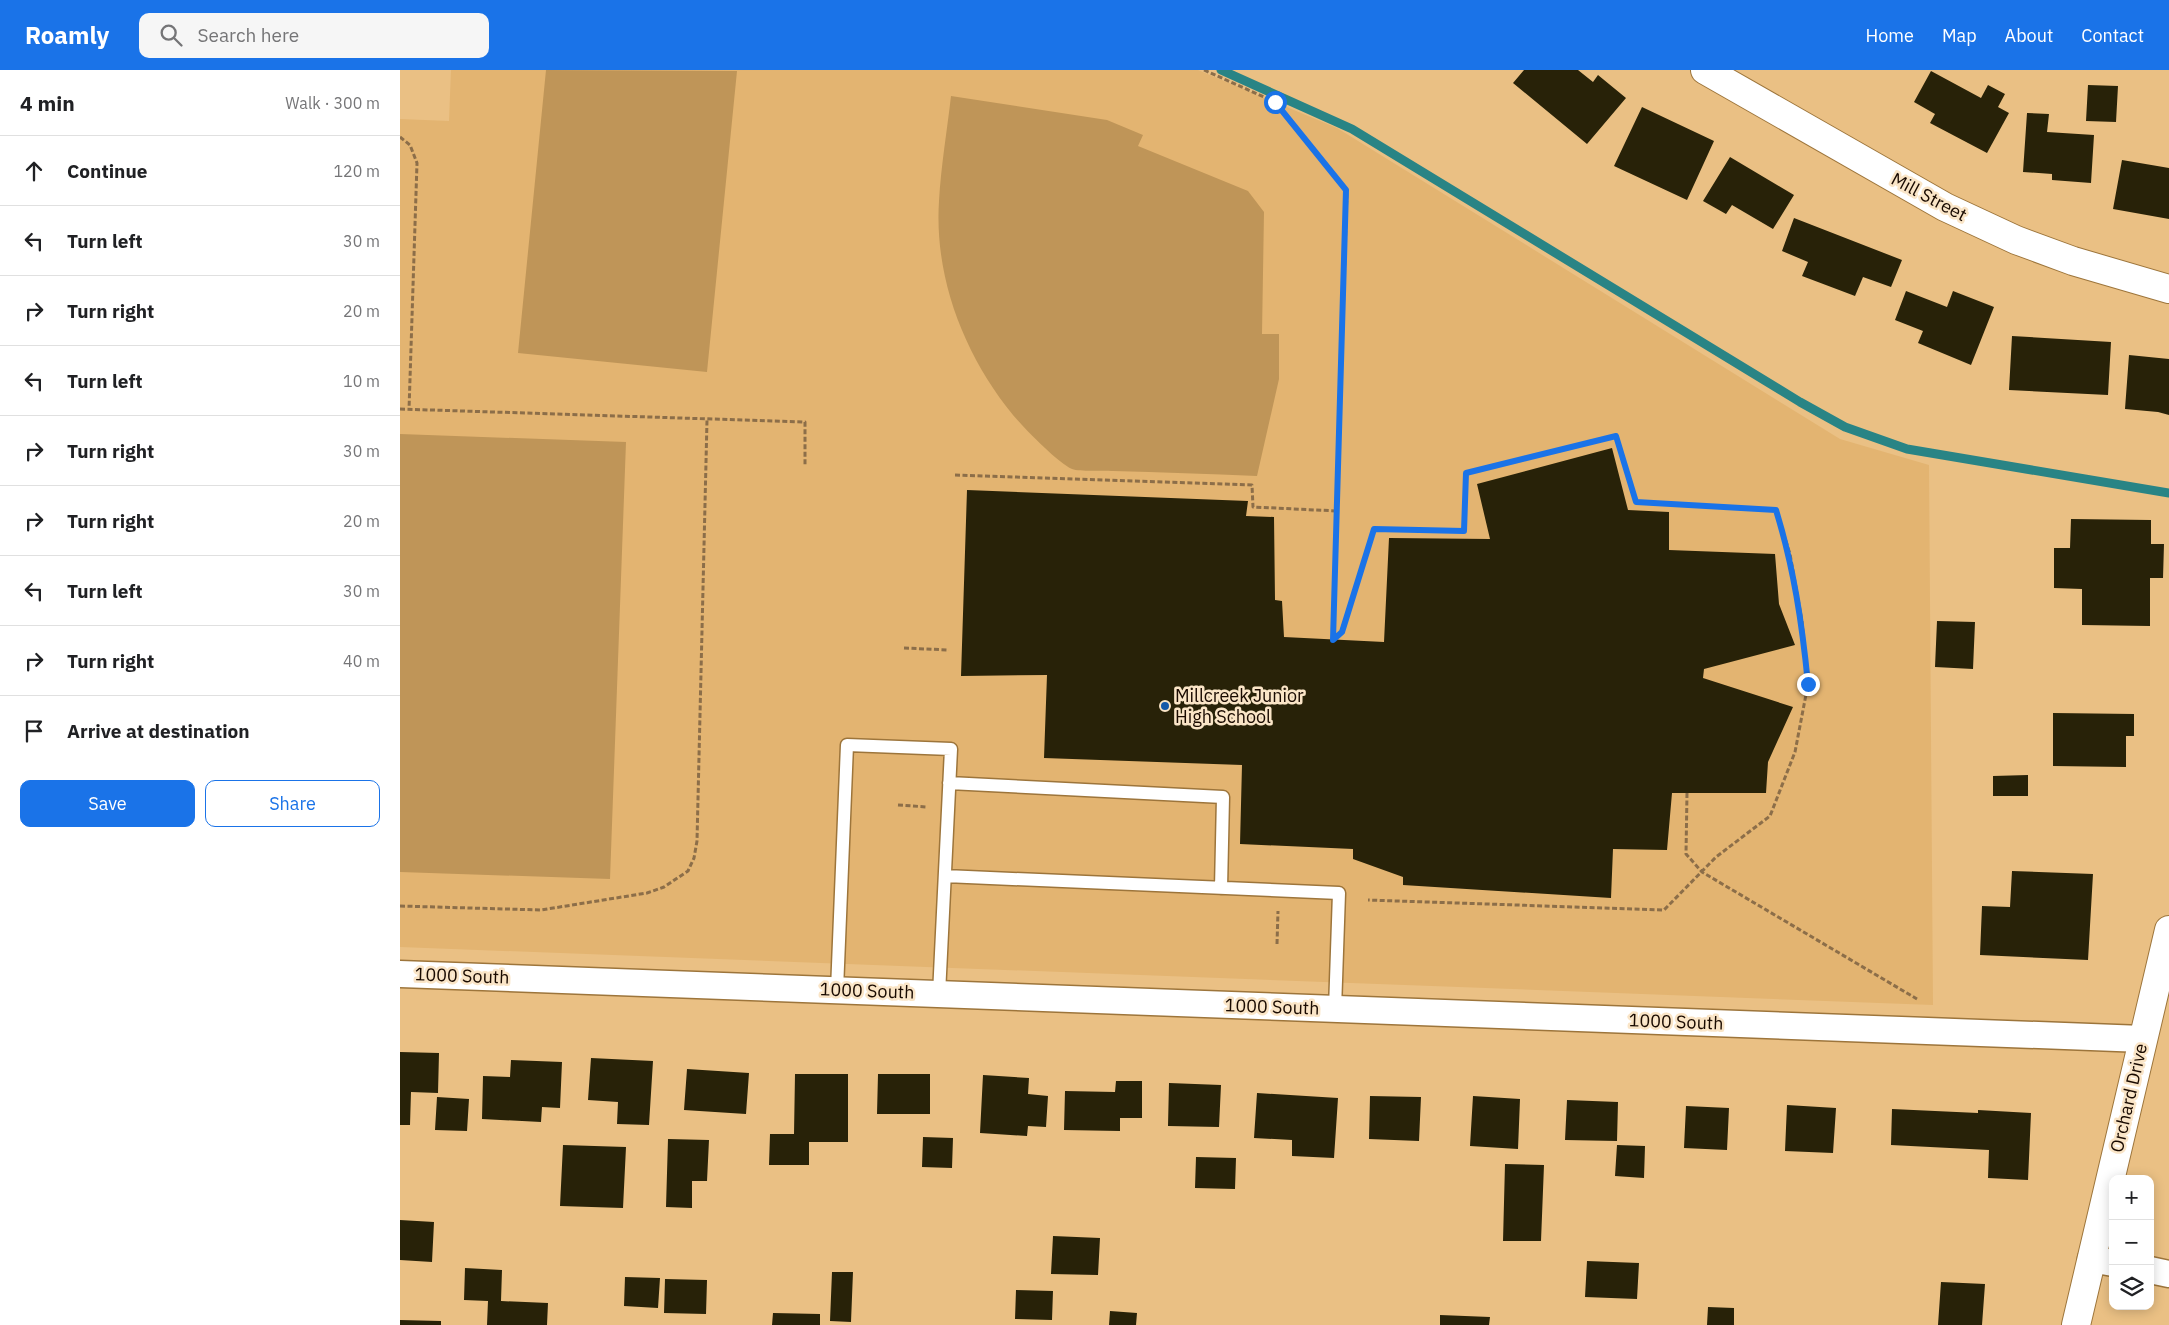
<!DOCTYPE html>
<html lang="en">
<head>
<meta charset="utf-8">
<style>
	body { margin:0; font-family:"IBM Plex Sans",sans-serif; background:#f6f6f6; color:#202124 }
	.controls { position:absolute; right:15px; bottom:15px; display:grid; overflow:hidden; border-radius:10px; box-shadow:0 2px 12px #0003 }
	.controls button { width:45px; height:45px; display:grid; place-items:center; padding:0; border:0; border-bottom:1px solid #e0e0e0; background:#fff; color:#202124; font:25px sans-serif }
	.stop { position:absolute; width:15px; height:15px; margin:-11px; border:4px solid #1a73e8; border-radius:50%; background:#fff }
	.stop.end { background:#1a73e8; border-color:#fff; box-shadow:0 1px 5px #0008 }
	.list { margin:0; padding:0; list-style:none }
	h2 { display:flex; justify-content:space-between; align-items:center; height:65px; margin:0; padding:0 20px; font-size:21px }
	h2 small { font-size:16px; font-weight:400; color:#757577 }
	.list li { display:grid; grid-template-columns:32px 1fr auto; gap:15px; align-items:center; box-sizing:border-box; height:70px; padding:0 20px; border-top:1px solid #e0e0e0 }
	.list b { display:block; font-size:19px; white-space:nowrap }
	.list em { font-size:16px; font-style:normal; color:#757577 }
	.actions { display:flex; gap:10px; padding:15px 20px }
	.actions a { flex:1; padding:11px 0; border:1px solid #1a73e8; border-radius:10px; text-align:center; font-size:18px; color:#1a73e8 }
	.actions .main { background:#1a73e8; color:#fff }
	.icon { flex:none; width:28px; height:28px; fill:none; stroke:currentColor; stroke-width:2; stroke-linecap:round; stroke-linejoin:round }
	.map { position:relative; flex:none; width:1769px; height:1255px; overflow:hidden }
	header { display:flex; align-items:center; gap:30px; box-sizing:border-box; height:70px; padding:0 25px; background:#1a73e8; color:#fff }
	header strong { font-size:24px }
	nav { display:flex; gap:28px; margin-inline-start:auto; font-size:18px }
	.search { width:350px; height:45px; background:#f6f6f6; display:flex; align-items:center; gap:12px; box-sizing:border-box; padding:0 18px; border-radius:10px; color:#757577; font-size:19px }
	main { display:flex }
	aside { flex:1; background:#fff }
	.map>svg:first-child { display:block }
	.built { fill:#e3b471 }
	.green { fill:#bf9558 }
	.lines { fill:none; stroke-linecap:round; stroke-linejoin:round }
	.stream { stroke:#298485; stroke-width:9 }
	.building { fill:#282208 }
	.lane-casing { stroke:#9d753b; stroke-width:15 }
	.street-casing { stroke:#9d753b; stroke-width:29 }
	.secondary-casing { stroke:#9d753b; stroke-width:30 }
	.path { stroke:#8c6e49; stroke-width:3; stroke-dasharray:5 2.5; stroke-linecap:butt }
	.lane { stroke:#fff; stroke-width:12 }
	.street { stroke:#fff; stroke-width:26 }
	.secondary { stroke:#fff; stroke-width:28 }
	.route { stroke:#1a73e8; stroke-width:6 }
	.poi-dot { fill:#1459a9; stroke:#fae5c7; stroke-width:2 }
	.labels { text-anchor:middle; stroke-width:5; stroke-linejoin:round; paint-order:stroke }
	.street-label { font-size:18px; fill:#190a00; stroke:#fae5c7 }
	.poi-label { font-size:18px; fill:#190a00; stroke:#fae5c7; text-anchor:start }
</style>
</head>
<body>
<header>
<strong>Roamly</strong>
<div class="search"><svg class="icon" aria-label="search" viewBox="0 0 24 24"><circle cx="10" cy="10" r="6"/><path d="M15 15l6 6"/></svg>Search here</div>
<nav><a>Home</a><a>Map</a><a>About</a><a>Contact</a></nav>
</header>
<main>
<aside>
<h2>4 min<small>Walk · 300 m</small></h2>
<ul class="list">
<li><svg class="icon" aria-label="ahead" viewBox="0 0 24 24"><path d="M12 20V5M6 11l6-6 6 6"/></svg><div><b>Continue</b></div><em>120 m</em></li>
<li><svg class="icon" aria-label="left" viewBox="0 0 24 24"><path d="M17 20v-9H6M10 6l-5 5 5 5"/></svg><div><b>Turn left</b></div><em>30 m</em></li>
<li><svg class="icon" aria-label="right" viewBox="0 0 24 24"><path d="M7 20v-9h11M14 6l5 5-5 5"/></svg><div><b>Turn right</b></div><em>20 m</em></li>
<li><svg class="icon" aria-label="left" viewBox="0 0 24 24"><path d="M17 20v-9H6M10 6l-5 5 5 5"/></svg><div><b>Turn left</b></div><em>10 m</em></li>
<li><svg class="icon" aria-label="right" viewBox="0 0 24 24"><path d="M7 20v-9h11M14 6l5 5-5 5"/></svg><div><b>Turn right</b></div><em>30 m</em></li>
<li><svg class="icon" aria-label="right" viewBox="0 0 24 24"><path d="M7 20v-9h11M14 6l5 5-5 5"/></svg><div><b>Turn right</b></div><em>20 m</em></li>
<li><svg class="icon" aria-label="left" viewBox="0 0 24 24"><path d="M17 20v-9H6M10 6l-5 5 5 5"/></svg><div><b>Turn left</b></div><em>30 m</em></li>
<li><svg class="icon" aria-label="right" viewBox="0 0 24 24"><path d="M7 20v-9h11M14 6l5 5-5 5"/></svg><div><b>Turn right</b></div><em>40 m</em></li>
<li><svg class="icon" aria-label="arrive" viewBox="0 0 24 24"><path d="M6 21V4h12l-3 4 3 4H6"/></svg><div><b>Arrive at destination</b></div></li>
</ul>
<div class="actions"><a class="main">Save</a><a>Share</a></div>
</aside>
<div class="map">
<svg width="1769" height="1255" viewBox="0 0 1769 1255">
	<rect width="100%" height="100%" fill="#eac084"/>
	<path class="built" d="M51,0H798L937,58L1440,369L1529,395L1533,935L0,877V49L49,51Z"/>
	<path class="green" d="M146,0L337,1L307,302L118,283Z
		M551,26L707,50L743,65L738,76L848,121L864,142L862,264H879V309L857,406C809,404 761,402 713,401C703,400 680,402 672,399C658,393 623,357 613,345C565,286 534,209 539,131C541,96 547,61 551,26Z
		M0,364L226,372L210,809L0,802Z"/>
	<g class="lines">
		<path class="stream" d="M821,0L952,59L1400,332L1445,357L1507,379L1769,423"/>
	</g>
	<path class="building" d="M1124,0H1178L1193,12L1198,5L1226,28L1187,74L1113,13Z
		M1531,1L1581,28L1588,15L1605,24L1598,37L1609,43L1587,83L1530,53L1535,44L1514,32Z
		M1688,15L1718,16L1716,52L1686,51Z
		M1242,37L1314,71L1287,130L1214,96Z
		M1627,43L1649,44L1647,62L1694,65L1691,113L1652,110V104L1623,102Z
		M1330,87L1394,125L1373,159L1332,135L1326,144L1303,131Z
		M1722,90L1769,98V149L1713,139Z
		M1394,148L1502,190L1491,217L1463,207L1455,226L1402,206L1408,192L1382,181Z
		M1506,221L1547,237L1553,221L1594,237L1571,295L1518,273L1523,261L1495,250Z
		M1612,266L1711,272L1708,325L1609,320Z
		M1729,285L1769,289V345L1758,342L1725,339Z
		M1212,378L1228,440L1269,442V480L1375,484L1379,534L1395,575L1304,599L1303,608L1393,637L1368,692L1366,723H1272L1267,780L1213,779L1211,828L1003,815V807L953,789V779L840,774L842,695L644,688L647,605L561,606L567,420L848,431L846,446L874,447L875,530L882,531L884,567L984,572L989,468L1090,469L1077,414Z
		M1671,449L1751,450V474H1764L1763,508H1750V556L1682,555V519L1654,518V478H1670Z
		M1537,551L1575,552L1573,599L1535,597Z
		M1653,643L1734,644V666H1726V697L1653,696Z
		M1628,705V726H1593V706Z
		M1612,801L1693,804L1688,890L1580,885L1582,836L1610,837Z
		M0,982L39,983L38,1023L11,1022L10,1055H0Z
		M191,988L253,991L249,1055L217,1054L218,1032L188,1030Z
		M111,990L162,992L160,1038L142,1037L141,1052L82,1049L83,1006L110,1007Z
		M287,999L349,1003L346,1044L284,1040Z
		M395,1004H448V1072H409V1095H369L370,1064H394Z
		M478,1004H530V1044H477Z
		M583,1005L629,1008L628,1024L648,1026L646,1057L628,1056L627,1066L580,1063Z
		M716,1011H742V1048H720V1061L664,1060L665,1021L715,1022Z
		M769,1013L821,1015L819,1057L768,1056Z
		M857,1023L938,1028L934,1088L892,1086V1070L854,1068Z
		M970,1026L1021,1027L1019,1071L969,1069Z
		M1073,1026L1120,1029L1118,1079L1070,1076Z
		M37,1027L69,1029L67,1061L35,1060Z
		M1167,1030L1218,1032L1217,1071L1165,1070Z
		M1387,1035L1436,1038L1433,1083L1385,1081Z
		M1286,1036L1329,1038L1327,1080L1284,1078Z
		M1492,1039L1578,1043V1040L1631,1043L1628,1110L1588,1108L1589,1080L1491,1075Z
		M523,1067L553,1068L552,1098L522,1097Z
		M268,1069L309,1070L307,1111H292V1138L266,1137Z
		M163,1075L226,1077L223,1138L160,1136Z
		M1217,1075L1245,1076L1244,1108L1215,1106Z
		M796,1087L836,1088L835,1119L795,1118Z
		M1105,1094L1144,1095L1141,1171H1103Z
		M0,1150L34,1152L32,1192L0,1190Z
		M653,1166L700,1168L698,1205L651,1204Z
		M1187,1191L1239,1193L1237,1229L1185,1227Z
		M65,1198L102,1200L101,1231L148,1233L147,1255H87L88,1231L64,1230Z
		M432,1202H453L451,1252L430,1251Z
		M225,1207L260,1208L258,1238L224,1236Z
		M265,1209L307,1210L306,1244L264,1243Z
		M1541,1212L1585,1214L1582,1255H1538Z
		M616,1220L653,1221L652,1250L615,1249Z
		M1308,1237L1334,1238V1255H1307Z
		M710,1241L737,1243L736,1255H709Z
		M373,1243L420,1244V1255H372Z
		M1040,1245L1090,1247L1089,1255H1040Z
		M0,1250L41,1251V1255H0Z"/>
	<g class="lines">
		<defs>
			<path id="lane" d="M549,713L823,727L821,818
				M545,806L939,823L935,939
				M437,920L447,675L551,679L539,924"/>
			<path id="street" d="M0,904L1743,969
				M1691,1189L1713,1193
				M1750,1200L1769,1204"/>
			<path id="secondary" d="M1305,0L1545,137L1616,170L1673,191L1769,219
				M1676,1255L1769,860"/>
		</defs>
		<use href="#lane" class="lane-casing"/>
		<use href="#street" class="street-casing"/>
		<use href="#secondary" class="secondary-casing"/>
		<path class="path" d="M804,0L875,32L947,120L933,570L941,562L974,459L1064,461L1066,403L1216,366L1236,432L1376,440L1390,484L1402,551L1408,614L1395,682L1370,746L1316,787L1264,840L968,830
			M0,67L10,75L17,93L9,340
			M0,339L405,352V396
			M555,405L852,415L853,437L937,441
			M504,578L549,580
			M1287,723L1286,784L1302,802L1517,929
			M498,735L527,737
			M0,836L141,840L247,823L264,817L288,801L294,788L297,771L307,350
			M877,874L878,841"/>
		<use href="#lane" class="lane"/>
		<use href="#street" class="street"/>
		<use href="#secondary" class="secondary"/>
	</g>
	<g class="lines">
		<path class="route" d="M875,32L946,120L933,570L942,562L974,459L1064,461L1066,403L1216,366L1236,432L1376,440C1394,499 1402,553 1408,614"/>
	</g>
	<circle class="poi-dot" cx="765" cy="636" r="5"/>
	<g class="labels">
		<g class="street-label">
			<text transform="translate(1529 127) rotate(28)" y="6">Mill Street</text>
			<text transform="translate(62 906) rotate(2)" y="6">1000 South</text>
			<text transform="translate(467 921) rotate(2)" y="6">1000 South</text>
			<text transform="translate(872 937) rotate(2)" y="6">1000 South</text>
			<text transform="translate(1276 952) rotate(2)" y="6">1000 South</text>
			<text transform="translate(1729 1028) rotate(-77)" y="6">Orchard Drive</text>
		</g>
		<g class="poi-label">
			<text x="775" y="632">Millcreek Junior<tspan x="775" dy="21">High School</tspan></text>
		</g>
	</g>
</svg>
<div class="controls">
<button>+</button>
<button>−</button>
<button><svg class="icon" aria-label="layers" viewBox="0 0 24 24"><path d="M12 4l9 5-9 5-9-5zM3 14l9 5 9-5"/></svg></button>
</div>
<div class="stop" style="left:875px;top:32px"></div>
<div class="stop end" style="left:1408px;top:614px"></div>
</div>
</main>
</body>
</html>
